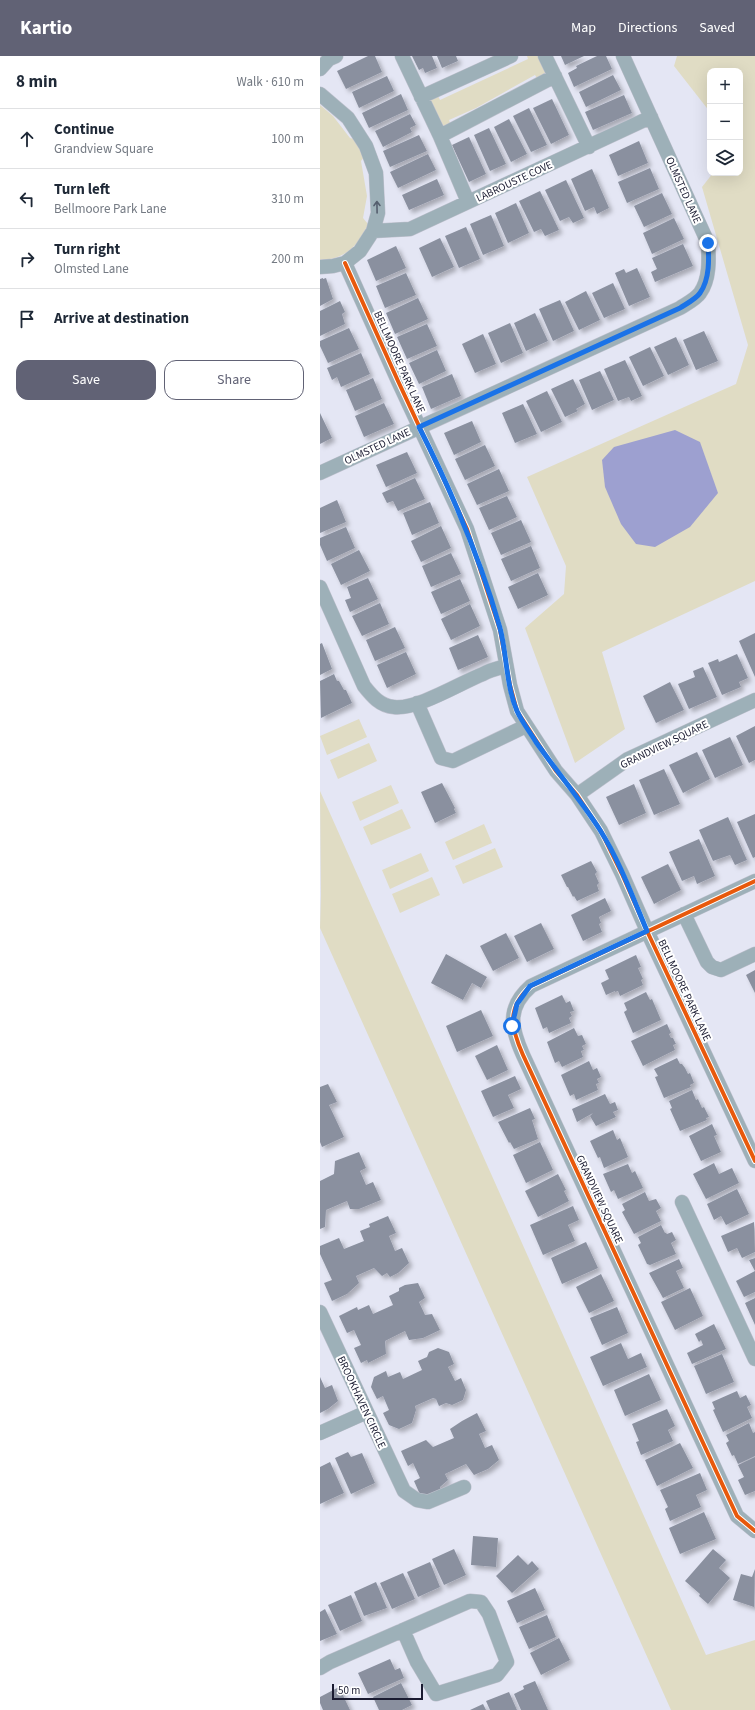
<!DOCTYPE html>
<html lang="en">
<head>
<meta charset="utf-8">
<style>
	body { margin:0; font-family:"Source Sans 3",sans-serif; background:#f2f2f3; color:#1f2937 }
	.controls { position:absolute; right:12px; top:12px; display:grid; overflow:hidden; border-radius:8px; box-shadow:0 4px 16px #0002 }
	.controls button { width:36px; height:36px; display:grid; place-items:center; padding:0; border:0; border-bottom:1px solid #e0e1e3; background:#fff; color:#1f2937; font:20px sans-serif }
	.scale { position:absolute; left:12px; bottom:10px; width:91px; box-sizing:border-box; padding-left:4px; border:2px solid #1a1b31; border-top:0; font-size:11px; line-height:14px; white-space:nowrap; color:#1a1b31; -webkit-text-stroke:3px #fff; paint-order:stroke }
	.stop { position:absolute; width:12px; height:12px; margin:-9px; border:3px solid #1a73e8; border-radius:50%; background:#fff }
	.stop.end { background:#1a73e8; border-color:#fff; box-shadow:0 1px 4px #0008 }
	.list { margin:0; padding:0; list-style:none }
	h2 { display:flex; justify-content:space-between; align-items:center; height:52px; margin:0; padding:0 16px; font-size:17px }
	h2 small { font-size:13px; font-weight:400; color:#747a83 }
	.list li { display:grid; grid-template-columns:26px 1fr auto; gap:12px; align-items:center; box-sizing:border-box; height:60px; padding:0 16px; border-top:1px solid #e0e1e3 }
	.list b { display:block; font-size:15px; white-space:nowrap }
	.list p { margin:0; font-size:13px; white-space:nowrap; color:#747a83 }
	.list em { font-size:13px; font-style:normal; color:#747a83 }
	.actions { display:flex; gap:8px; padding:12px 16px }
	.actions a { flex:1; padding:9px 0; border:1px solid #616275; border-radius:12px; text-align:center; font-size:14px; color:#616275 }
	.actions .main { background:#616275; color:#fff }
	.icon { flex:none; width:22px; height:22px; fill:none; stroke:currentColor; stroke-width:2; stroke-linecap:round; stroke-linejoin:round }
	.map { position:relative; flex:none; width:435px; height:1654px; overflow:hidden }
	header { display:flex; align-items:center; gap:24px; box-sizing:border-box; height:56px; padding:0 20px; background:#616275; color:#fff }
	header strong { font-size:19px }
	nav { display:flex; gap:22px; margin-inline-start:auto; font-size:14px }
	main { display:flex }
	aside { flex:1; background:#fff }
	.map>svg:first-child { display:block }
	.green { fill:#e0dcc4 }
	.water { fill:#9da0d0 }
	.building { fill:#8a909f; filter:url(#shadow) }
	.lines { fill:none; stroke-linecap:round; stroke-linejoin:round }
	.minor-casing { stroke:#c1c2cf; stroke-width:15 }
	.minor { stroke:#9db0b8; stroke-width:14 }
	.cycleway-casing { stroke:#fff; stroke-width:6 }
	.cycleway { stroke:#e8590c; stroke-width:4 }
	.oneway { stroke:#555e6e }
	.route { stroke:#1a73e8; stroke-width:5 }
	.labels { text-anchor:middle; stroke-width:4; stroke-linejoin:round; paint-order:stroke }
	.street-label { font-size:11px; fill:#1a1b31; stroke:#fff }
</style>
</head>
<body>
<header>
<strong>Kartio</strong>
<nav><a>Map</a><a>Directions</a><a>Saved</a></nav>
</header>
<main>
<aside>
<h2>8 min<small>Walk · 610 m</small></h2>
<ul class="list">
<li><svg class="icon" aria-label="ahead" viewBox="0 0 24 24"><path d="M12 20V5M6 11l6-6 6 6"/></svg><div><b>Continue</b><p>Grandview Square</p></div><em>100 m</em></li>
<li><svg class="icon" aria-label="left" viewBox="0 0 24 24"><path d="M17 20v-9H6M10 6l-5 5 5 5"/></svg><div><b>Turn left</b><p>Bellmoore Park Lane</p></div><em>310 m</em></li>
<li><svg class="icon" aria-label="right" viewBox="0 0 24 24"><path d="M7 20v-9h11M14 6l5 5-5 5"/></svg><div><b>Turn right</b><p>Olmsted Lane</p></div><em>200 m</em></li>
<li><svg class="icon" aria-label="arrive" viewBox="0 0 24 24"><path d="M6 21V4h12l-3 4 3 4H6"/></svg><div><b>Arrive at destination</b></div></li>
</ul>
<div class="actions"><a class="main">Save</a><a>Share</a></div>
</aside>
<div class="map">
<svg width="435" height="1654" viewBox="0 0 435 1654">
	<defs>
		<filter id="shadow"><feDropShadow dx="3.5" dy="3.5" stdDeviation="2" flood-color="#0004"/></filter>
	</defs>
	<rect width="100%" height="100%" fill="#e4e6f4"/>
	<path class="green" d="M207,0H221L229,15L218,24L215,19L156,52L129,64L131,70L125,72L120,70L110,44L118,40L120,44L208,3Z
		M357,0H435V525L282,596L305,673L255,707L205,572L244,538L246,510L207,421L416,328L428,289L382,131L393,117H420V15H390V56L354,10Z
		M0,49L13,60L30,82L38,84L45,100L41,105L47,140L43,162L48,168C39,190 24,204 0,204Z
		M39,663L47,681L7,699L0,680Z
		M49,687L57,705L18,723L10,704Z
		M71,729L79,747L40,765L32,746Z
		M0,735L386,1599L435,1584V1654H351L0,872L1,839Z
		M82,753L91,772L51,789L43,771Z
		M164,768L172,787L133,804L125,786Z
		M175,792L183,811L143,828L135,810Z
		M101,797L109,815L70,833L62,814Z
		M112,821L120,839L80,857L72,838Z"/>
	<path class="water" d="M355,374L380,386L398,437L370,471L335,491L316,488L301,468L285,431L282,404L294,391Z"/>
	<path class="building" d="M48,0H55L62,16L26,33L17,15Z
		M92,0H112L117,12L105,17L103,12L99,14Z
		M117,0H136L138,5L122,12Z
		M241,0H264L245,9Z
		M277,0H286L292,13L254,31L248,17L257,12L256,10Z
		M293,19L301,34L266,51L259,36Z
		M67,20L74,35L39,52L32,36Z
		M81,38L88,54L49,72L42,57Z
		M304,39L312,57L273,74L265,56Z
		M232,43L249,79L231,88L213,52Z
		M209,52L227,89L211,96L193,60Z
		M90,58L96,69L90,72L92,76L63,91L55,75Z
		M189,63L207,98L191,106L174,71Z
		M169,72L186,108L170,115L154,79Z
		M99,79L107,95L70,111L63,95Z
		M149,81L166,118L149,126L132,89Z
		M319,85L328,107L298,120L289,99Z
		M108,98L116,114L78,132L70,116Z
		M330,112L339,133L307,147L298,126Z
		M272,113L289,152L277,158L274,151L265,155L251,123Z
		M117,123L124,139L89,154L82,139Z
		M246,124L264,162L253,167L249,161L240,165L225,134Z
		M220,135L239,174L225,180L221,173L214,176L199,145Z
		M342,137L352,158L324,171L314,150Z
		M196,147L209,177L188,187L175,157Z
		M171,159L184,190L163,199L150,168Z
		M354,162L364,183L332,198L323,177Z
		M146,171L160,203L139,212L125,180Z
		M120,182L134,211L112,221L99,192Z
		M363,188L373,210L335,226L331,216L337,213L332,202Z
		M76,190L86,212L56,225L47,204Z
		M317,212L330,241L309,250L295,217L304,213L306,217Z
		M86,217L96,239L65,252L56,230Z
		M3,222V223L6,222L13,243L0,250V223Z
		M293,227L305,253L284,262L272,237Z
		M266,235L280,264L259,274L245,246Z
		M98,242L108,263L75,278L66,257Z
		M240,244L254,275L233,285L219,253Z
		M20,245L25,256L22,258L25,268L0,280V255Z
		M215,257L228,285L206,295L194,267Z
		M190,267L203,297L181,307L168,277Z
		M107,268L117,290L87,303L77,281Z
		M29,272L39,293L8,307L0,290V285Z
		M384,275L398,305L376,314L363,284Z
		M163,278L176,308L155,317L142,288Z
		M356,281L369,309L348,319L334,291Z
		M330,291L344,320L323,330L309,301Z
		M117,294L126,315L99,328L89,307Z
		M41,297L50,318L21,331L17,321L12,324L7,312Z
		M305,304L322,340L311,345L309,341L298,345L284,313Z
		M280,315L294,344L272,354L259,324Z
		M132,318L141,340L111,353L102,331Z
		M53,322L62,343L35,355L26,334Z
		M253,323L265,348L256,353L258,355L245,361L231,333Z
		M227,335L242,366L221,376L206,345Z
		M64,347L74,368L44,381L35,360Z
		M203,348L217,378L195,387L182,357Z
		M0,357L12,382L0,388Z
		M152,365L161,386L134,399L124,377Z
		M165,389L175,410L145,424L135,403Z
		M87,396L97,417L66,431L56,409Z
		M179,413L189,435L157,449L147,428Z
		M95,422L105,443L78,455L73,445L67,447L62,437Z
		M187,440L197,461L169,474L159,452Z
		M17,444L26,466L0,477V452Z
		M110,446L119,467L92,479L83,457Z
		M201,464L211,486L181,499L171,477Z
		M121,470L131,492L101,506L91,485Z
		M26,471L35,492L7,505L0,489V482Z
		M211,490L220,512L191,525L181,503Z
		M39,494L50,515L21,529L11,508Z
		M131,497L141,518L111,531L102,510Z
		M218,517L228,539L198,553L188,531Z
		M48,522L58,543L30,556L25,544L31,542L27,531Z
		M140,523L150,545L121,558L111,536Z
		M60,547L69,568L42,580L32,560Z
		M150,548L160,570L131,584L121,563Z
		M75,571L85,592L55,605L46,584Z
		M435,577V621L419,585Z
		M158,579L168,601L138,614L129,592Z
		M2,587L12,613L0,619V588Z
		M86,596L96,618L67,632L57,609Z
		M417,598L428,622L419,626L421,631L402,639L388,607L398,603L399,606Z
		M383,611L397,641L369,653L358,628L375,621L373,615Z
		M14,618L17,625H19L24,634H26L32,647L1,662L0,625Z
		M350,626L364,654L336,667L323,640Z
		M435,670V704L429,707L416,680Z
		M410,681L423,709L395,722L382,694Z
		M377,696L390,723L363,737L349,709Z
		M344,713L360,748L334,759L319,724Z
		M122,727L135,752L134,753L136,757L115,767L101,736Z
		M314,728L326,757L299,769L286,741Z
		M435,758V801L433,802L417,766Z
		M408,761L427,804L415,809L410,799L393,805L379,774Z
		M379,783L395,820L377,828L374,820L362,825L349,796Z
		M271,805L277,816L275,818L279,827L277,829L279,835L257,845L254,840L253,841L248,831H247L241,819Z
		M348,808L361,834L334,848L321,821Z
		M285,842L291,855L279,861L281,867L279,868L282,876L263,885L251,859Z
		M221,867L234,893L207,906L194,880Z
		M186,877L199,902L173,915L160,890Z
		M126,898L167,921L161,932L152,927L143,944L111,927Z
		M316,899L321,911L318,912L323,923L321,924L323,929L300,940L298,935L295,936V935L286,939L281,927L289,923L285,914Z
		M435,914V937L426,919Z
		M326,936L330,944L332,943L341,964L313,977L304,956L307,954L304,947Z
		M242,939L246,947L250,945L254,955L250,956L252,960L249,962L251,967L229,977L227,971L223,973L215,952Z
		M161,954L173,980L137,996L126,970Z
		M347,968L351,977L349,978L351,982H353L356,988L353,989L355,994L323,1010L311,985Z
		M254,972L258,980L262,979L266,988L262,990L264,994L261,995L263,1001L242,1011L239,1005L235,1007L227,986Z
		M177,989L188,1014L167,1024L155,1000Z
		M357,1002L360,1008H362L365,1012L368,1018L370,1017L374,1027L370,1029L371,1031L344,1042L335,1021L338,1020L334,1013Z
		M269,1005L273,1014L277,1012L281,1021L277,1023L279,1027L276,1028L278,1034L256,1044L254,1038L250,1040L241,1019Z
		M195,1020L201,1033L188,1039L194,1052L173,1061L161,1035Z
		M8,1028L17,1046L9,1049L24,1081L2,1091L0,1086V1031Z
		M372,1034L376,1044L378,1043L382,1052L384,1051L389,1061L386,1062L387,1064L360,1075L350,1053L352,1052L349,1045Z
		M285,1038L290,1048L295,1046L298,1054L293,1056L296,1061L276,1070L270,1060L273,1057L257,1066L252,1053Z
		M210,1052L215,1063L212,1064L218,1083L194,1093L190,1086L189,1087L178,1066Z
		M392,1068L397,1079L394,1080L401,1096L381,1105L369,1080Z
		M293,1074L297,1084L300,1082L308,1101L284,1112L280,1101L278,1102L270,1085Z
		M220,1086L233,1114L206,1127L193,1099Z
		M39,1096L46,1112L40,1115L46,1129L53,1126L61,1144L39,1153H30L27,1145L6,1154L5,1171L0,1173V1125L14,1118L15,1105Z
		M394,1107L399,1118L412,1112L419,1127L386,1143L373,1118Z
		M308,1108L312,1117L315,1115L323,1132L298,1143L294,1134L291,1136L283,1118Z
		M238,1118L246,1134L244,1135L249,1145L218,1161L205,1135Z
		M417,1133L429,1158L406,1169L401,1160L394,1164L387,1148Z
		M325,1136L329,1145L336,1143L341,1152L336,1155L341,1165L314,1178L302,1156L305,1154L302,1148Z
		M253,1150L259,1164L248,1169L255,1185L223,1199L210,1169Z
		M68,1160L76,1177L69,1180L75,1195L82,1192L89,1207L78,1217L70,1221L67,1217L62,1220L54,1212L36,1220L39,1227L27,1238L12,1245L4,1227L12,1224L0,1198V1190L19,1182L24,1193L44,1185L40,1175L50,1171L49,1168Z
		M434,1166L435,1196L422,1202L417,1192L408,1196L401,1180Z
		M341,1169L345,1177H346L347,1178L352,1176L356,1184L351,1187L356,1198L330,1209L327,1208L318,1189L321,1187L318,1181Z
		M266,1186L278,1212L242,1228L231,1202Z
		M435,1202V1236L424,1241L416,1225L435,1215L429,1204Z
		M359,1203L363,1212L356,1215L364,1232L343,1242L329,1217Z
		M281,1218L294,1245L269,1257L256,1231Z
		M98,1227L105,1242L99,1246L105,1259L112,1258L120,1274L103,1282L89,1284L85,1275L65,1285L66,1298L48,1307L47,1304L41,1307L34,1292L41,1289L34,1274L27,1277L19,1260L37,1251L38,1254L49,1249L53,1258L73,1249L69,1240L79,1235V1232L85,1229Z
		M370,1232L383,1260L355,1274L341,1246Z
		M435,1242V1269L425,1247Z
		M297,1251L308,1277L282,1289L270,1262Z
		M394,1268L406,1293L372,1308L367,1297L383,1289L381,1284L379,1286L375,1278Z
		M301,1287L308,1303L321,1297L327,1311L283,1330L270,1301Z
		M118,1292L129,1296L134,1308L128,1311L135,1325L141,1322L146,1334L143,1344L132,1349L126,1347L119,1350L116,1343L113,1342L95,1350L96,1354L92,1367L79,1373L69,1369L63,1357L69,1354L63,1340L57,1343L51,1331L54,1321L66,1315L68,1321L80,1316L83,1323L102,1314L98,1305L107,1301L109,1296Z
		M402,1298L414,1326L386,1338L374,1310Z
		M329,1318L341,1344L305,1360L294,1334Z
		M0,1321L5,1332L12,1329L18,1345L8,1353L0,1357Z
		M417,1335L420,1342L426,1339L431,1349L427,1351L432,1362L403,1376L393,1354L395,1353L392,1346Z
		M347,1353L355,1370L348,1374L353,1385L321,1399L316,1386L319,1385L312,1368Z
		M157,1357L166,1375L159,1378L165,1392L172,1389L179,1404L168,1413L154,1419L146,1408L125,1418L128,1424L120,1431L121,1434L102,1443L94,1425L100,1422L93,1407L88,1410L81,1395L106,1384L113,1391L134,1382L130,1373L142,1365Z
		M429,1367L433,1377L435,1376V1400L418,1408L414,1399L412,1400L406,1387L409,1385L406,1379Z
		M360,1387L373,1412L337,1430L325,1404Z
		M28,1396L31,1401L42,1397L55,1427L31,1438L15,1402Z
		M435,1401V1435L425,1439L418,1424L424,1421L418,1409Z
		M10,1406L24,1437L0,1448V1411Z
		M380,1417L387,1434L376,1439L381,1451L350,1465L345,1453L348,1451L340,1434Z
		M384,1456L396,1483L360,1498L349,1472Z
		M153,1480L178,1482L176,1511L151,1509Z
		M134,1493L146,1519L124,1529L112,1503Z
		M393,1493L406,1504L399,1512L410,1522L388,1548L379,1540L380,1538L365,1525Z
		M198,1499L208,1509L212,1505L219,1513L192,1537L176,1520Z
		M110,1506L120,1531L98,1541L87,1516Z
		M435,1513L434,1551L413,1544L421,1518L432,1521Z
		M83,1517L95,1543L72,1553L60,1527Z
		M56,1526L67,1552L44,1560L34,1536Z
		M215,1532L225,1554L197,1567L187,1545Z
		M31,1539L42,1565L20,1575L8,1549Z
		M5,1553L17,1578L0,1585V1556Z
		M227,1559L236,1581L209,1593L199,1571Z
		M239,1582L250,1604L221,1619L210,1597Z
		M70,1603L75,1614L80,1612L84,1622L48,1638L38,1617Z
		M215,1625L228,1654H201L194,1638L204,1633L203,1630Z
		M81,1627L92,1649L82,1654H59L53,1641Z
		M19,1631L30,1654H3L0,1647V1641Z
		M189,1636L197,1654H170L166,1645Z
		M163,1648L166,1654H150Z"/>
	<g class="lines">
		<defs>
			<path id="minor" d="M82,0L120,80L148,146
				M225,0L269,91
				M0,13L9,3L16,0
				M0,38L28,62L46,90L56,117L58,157L53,175L40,195L25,207L13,210L0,211
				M101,41L191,0
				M120,80L235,20
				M53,175L90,173L331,61
				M25,207L78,325L147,473L180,574L190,629L197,655L236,715L257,739L281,775L302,818L327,875L435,1105
				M0,417L360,252C366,248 376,243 380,237C390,223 389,203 388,187L303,0
				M0,531L44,630C52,640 60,650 74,651C97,654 140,627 163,618C170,614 179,612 186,610
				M97,647L121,702L133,705L206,670
				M257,739L308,703L435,644
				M435,825L211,930C186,952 191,972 203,999L417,1460L435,1475
				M364,858L387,906L392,911L401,914L435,898
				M362,1146L435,1303
				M0,1256L84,1435L97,1444L108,1446L144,1431
				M0,1377L47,1356
				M0,1612L10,1606L150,1545L161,1546L169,1558L187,1606L177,1619L116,1638L97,1606L83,1574"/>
		</defs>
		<use href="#minor" class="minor-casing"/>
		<use href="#minor" class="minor"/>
		<defs>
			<path id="cycleway" d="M25,207L78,325L147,473L180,574L190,629L197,655L236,715L257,739L281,775L302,818L327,875L435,1105
				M435,825L211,930C186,952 191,972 203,999L417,1460L435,1475"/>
		</defs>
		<use href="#cycleway" class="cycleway-casing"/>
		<use href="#cycleway" class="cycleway"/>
	</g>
	<defs><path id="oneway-shaft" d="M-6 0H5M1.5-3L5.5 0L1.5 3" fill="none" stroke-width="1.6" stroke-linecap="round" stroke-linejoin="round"/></defs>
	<use class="oneway" href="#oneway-shaft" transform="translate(57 151) rotate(-91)"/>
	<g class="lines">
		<path class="route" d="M192,970L197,948L210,930L327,875C313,842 299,804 280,774C260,743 237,716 216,686C210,676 202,666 197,655C186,629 187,599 180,572C160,502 132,436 99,371L360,252C366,248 376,243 380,237C390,223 389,202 388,187"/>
	</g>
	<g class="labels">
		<g class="street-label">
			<text transform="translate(194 125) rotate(-25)" y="4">LABROUSTE COVE</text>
			<text transform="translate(364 134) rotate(66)" y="4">OLMSTED LANE</text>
			<text transform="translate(80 306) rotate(66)" y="4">BELLMOORE PARK LANE</text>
			<text transform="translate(57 390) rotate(-25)" y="4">OLMSTED LANE</text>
			<text transform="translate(344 688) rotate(-26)" y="4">GRANDVIEW SQUARE</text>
			<text transform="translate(365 934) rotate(65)" y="4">BELLMOORE PARK LANE</text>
			<text transform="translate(280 1143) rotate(65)" y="4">GRANDVIEW SQUARE</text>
			<text transform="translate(42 1346) rotate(65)" y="4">BROOKHAVEN CIRCLE</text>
		</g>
	</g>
</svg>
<div class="controls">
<button>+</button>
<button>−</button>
<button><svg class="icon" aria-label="layers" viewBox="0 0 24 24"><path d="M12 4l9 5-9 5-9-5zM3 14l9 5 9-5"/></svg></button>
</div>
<div class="scale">50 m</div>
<div class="stop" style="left:192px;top:970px"></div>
<div class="stop end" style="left:388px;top:187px"></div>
</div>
</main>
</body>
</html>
